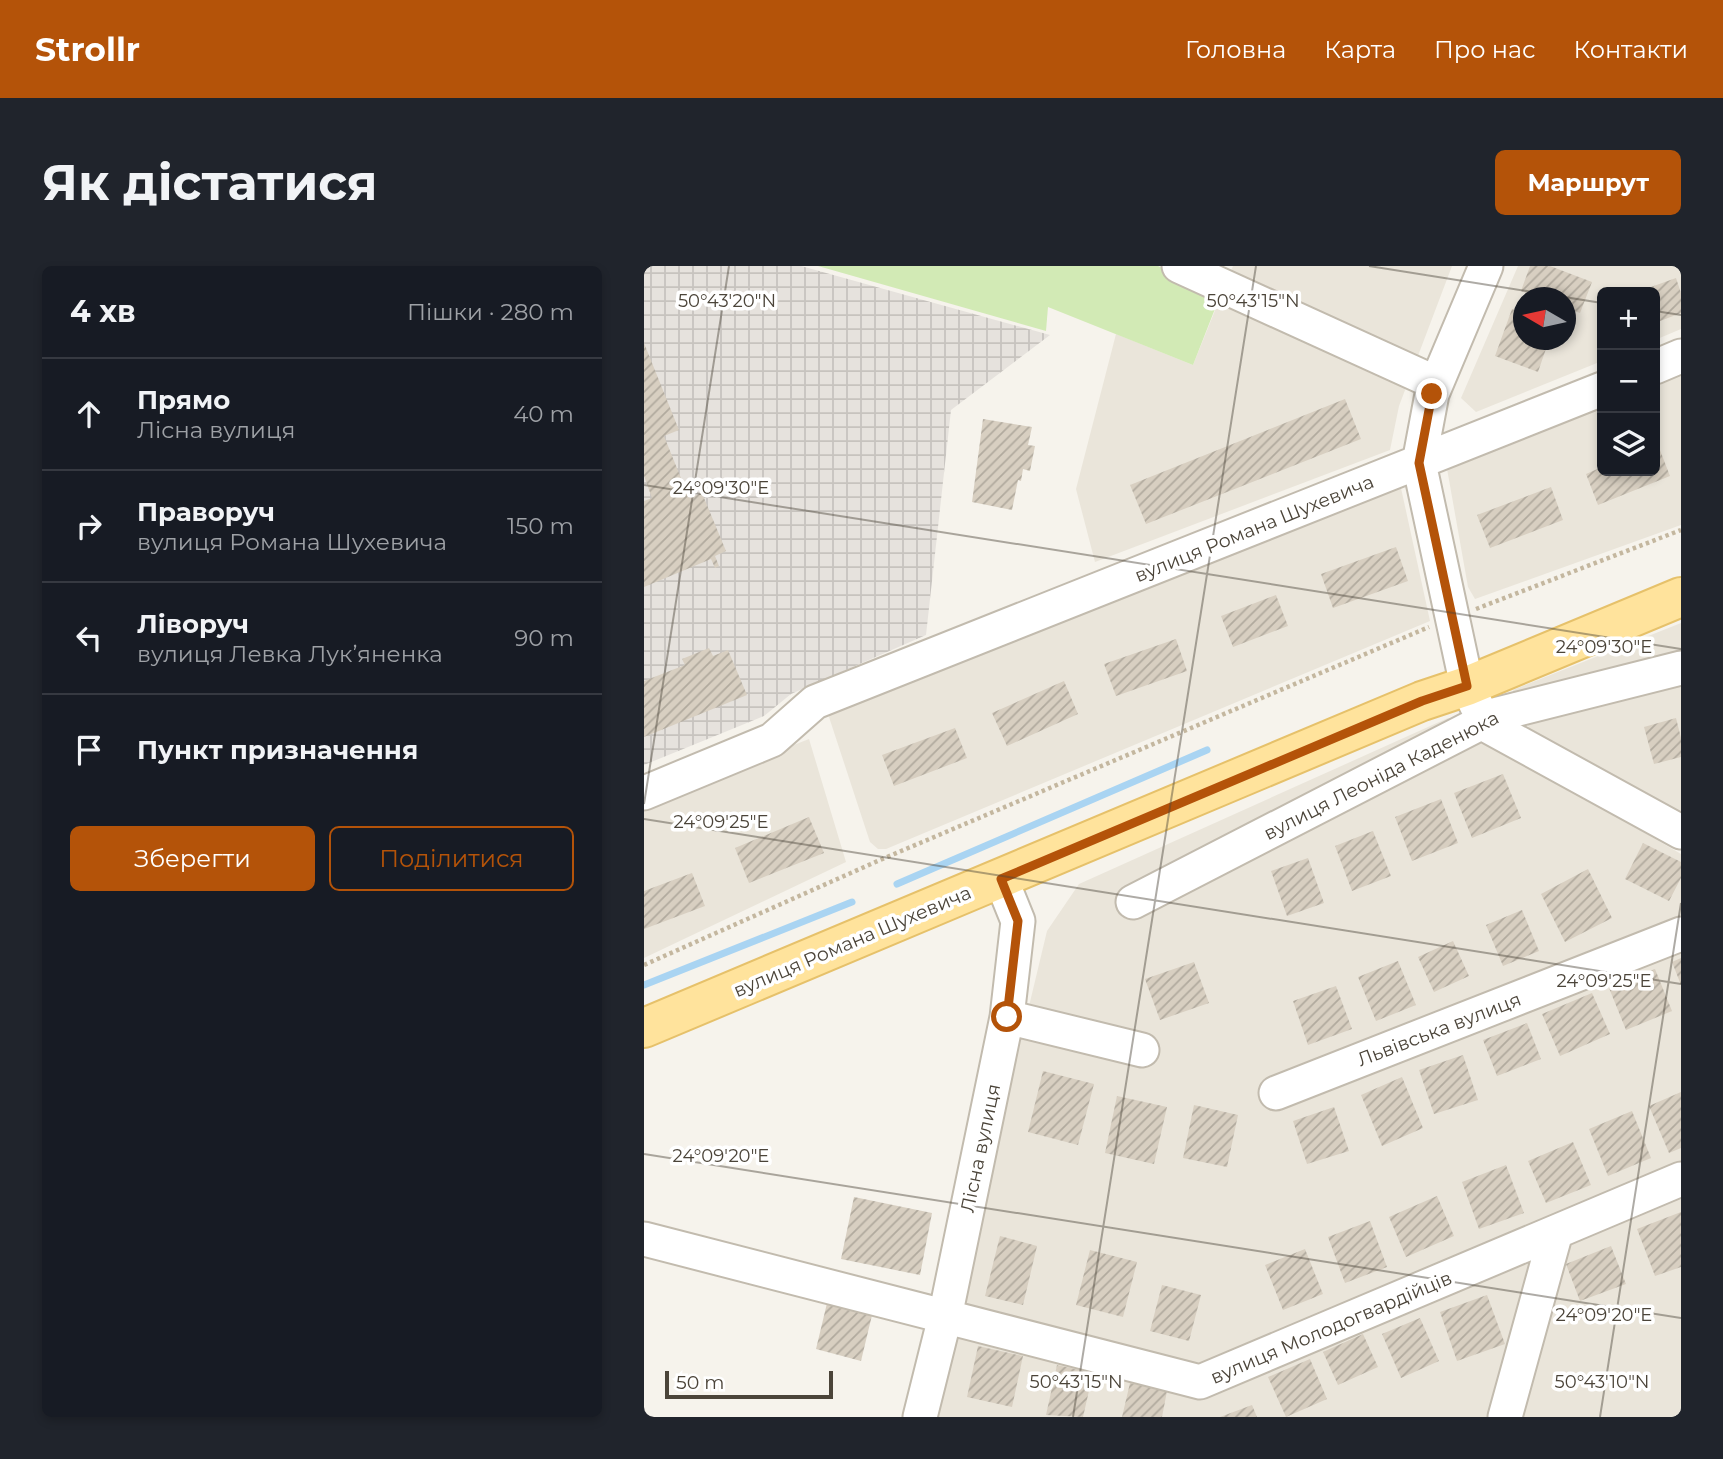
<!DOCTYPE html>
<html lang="uk">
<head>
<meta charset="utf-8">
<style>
	body { margin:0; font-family:Montserrat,sans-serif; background:#20242c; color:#f1f3f6 }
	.controls { position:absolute; right:21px; top:21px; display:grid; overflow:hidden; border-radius:10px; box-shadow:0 4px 10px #0003 }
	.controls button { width:63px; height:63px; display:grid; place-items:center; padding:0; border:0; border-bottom:2px solid #363941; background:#171b24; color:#f1f3f6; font:35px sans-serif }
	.compass { position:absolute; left:869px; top:21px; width:63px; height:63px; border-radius:50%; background:#171b24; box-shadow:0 4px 10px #0003; rotate:279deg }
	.scale { position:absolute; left:21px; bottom:18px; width:168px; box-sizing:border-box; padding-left:7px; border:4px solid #4b4439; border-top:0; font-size:19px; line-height:24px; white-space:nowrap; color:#4b4439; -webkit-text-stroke:5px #fff; paint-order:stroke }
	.stop { position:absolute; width:21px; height:21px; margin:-16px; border:5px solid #b45309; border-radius:50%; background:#fff }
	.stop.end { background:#b45309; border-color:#fff; box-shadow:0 2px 7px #0008 }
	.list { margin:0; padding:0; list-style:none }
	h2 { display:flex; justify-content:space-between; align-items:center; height:91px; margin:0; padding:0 28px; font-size:30px }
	h2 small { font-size:23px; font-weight:400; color:#9ea1a6 }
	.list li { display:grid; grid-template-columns:46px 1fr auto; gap:21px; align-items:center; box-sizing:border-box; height:112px; padding:0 28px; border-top:2px solid #363941 }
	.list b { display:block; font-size:26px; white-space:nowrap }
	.list p { margin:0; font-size:23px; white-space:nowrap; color:#9ea1a6 }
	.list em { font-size:23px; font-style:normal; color:#9ea1a6 }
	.actions { display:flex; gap:14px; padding:21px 28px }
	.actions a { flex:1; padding:16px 0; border:2px solid #b45309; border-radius:10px; text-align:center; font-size:24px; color:#b45309 }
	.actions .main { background:#b45309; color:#fff }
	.icon { flex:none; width:38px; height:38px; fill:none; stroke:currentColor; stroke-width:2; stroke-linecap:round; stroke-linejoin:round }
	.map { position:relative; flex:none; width:1037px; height:1151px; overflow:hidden; border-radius:10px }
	header { display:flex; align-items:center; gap:42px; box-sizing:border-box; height:98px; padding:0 35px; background:#b45309; color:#fff }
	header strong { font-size:33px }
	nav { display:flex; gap:38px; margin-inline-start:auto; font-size:24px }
	.intro { display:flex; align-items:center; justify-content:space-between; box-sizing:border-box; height:168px; padding:0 42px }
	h1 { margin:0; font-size:49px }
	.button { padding:18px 32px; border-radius:10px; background:#b45309; color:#fff; font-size:24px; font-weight:700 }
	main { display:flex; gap:42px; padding:0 42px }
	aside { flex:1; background:#171b24; border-radius:10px; box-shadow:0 4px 10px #0003 }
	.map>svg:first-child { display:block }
	.residential { fill:#eae5da; fill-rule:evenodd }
	.industrial { fill:url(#industrial-grid) }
	.green { fill:#d2eab5 }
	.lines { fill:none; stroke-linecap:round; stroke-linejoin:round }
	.stream { stroke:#a9d4f2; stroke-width:7 }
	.building { fill:url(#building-hatch) }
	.minor-casing { stroke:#c2bbae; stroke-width:37 }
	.major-casing { stroke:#e6c16a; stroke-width:42 }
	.path { stroke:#c4b79f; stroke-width:4.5; stroke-dasharray:3.5 3.5; stroke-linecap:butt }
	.minor { stroke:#fff; stroke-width:33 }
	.major { stroke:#ffe39c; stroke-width:38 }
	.route { stroke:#b45309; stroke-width:9 }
	.ticks { fill:none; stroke:#4b4439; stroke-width:2; stroke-opacity:0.45 }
	.labels { text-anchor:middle; stroke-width:7; stroke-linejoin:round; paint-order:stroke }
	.street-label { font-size:19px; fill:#4b4439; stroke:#fff }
	.ticks-label { font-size:18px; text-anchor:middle; fill:#4b4439; stroke:#fff; stroke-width:7; stroke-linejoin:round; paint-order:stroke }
</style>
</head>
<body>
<header>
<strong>Strollr</strong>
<nav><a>Головна</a><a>Карта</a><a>Про нас</a><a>Контакти</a></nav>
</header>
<div class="intro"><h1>Як дістатися</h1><a class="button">Маршрут</a></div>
<main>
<aside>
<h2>4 хв<small>Пішки · 280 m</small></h2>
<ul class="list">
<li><svg class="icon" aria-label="ahead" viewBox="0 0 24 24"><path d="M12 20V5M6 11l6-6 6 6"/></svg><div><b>Прямо</b><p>Лісна вулиця</p></div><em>40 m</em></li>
<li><svg class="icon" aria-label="right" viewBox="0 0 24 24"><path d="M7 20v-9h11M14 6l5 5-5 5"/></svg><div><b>Праворуч</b><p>вулиця Романа Шухевича</p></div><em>150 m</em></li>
<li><svg class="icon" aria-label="left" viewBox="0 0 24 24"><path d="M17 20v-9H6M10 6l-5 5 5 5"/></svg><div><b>Ліворуч</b><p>вулиця Левка Лукʼяненка</p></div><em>90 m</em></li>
<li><svg class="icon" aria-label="arrive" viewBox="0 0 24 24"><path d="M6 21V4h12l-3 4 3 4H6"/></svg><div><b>Пункт призначення</b></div></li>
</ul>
<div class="actions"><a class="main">Зберегти</a><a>Поділитися</a></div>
</aside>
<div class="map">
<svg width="1037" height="1151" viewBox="0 0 1037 1151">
	<defs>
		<pattern id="industrial-grid" width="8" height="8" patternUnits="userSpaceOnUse" patternTransform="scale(1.75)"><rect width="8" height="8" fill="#e6e2dd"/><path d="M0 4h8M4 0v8" fill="none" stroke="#c7c3be"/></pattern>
		<pattern id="building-hatch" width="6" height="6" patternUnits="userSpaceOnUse" patternTransform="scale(1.75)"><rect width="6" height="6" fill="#d8cfc1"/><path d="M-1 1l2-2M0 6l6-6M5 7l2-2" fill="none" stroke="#b1aa9e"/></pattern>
	</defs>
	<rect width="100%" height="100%" fill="#f6f3ec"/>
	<path class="residential" d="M589,0H808L755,140L746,184L451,296L432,223L472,68L549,99Z
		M874,0H1037V63L1011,74V26H958V95L832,146L817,132ZM880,32H922V74H880Z
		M1037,105V259L831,333L824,321L802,197L958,136V205H1011V115Z
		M757,222L786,355L242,583H234L226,576L185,451L188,441L695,240Z
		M1037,357V550L885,462L869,424Z
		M804,452L1037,588V899L553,1099L314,1037L403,665L435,618Z
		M165,473L202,596L0,692V538Z
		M1037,922V1151H868L920,970Z
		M892,987L845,1151H286L307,1059L552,1123Z"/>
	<path class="industrial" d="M0,0H157L406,69L307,144L282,369L147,428L120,450L0,499Z"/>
	<path class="green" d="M174,0H514L576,30L549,99L404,41L402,65Z"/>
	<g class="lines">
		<path class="stream" d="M253,618L563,484
			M0,719L208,636"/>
	</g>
	<path class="building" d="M886,0H906L948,16L936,47L922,42V32H894L877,25Z
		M1032,12L1037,27V47L1011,57V26H993Z
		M868,43L880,47V74H905L894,106L851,90Z
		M0,77L35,164L20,170L45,232L58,227L82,285L71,290L75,300L71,302L67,293L0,321V235L8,232L0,210Z
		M701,133L717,173L502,258L486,219Z
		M339,153L388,161L384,179L391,180L386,205L379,203L377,215L374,214L368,244L328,236Z
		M1014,179L1026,210L954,239L942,208L958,201V205H1011V180Z
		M907,221L919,254L846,282L833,249Z
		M752,281L764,315L689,342L677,308Z
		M632,329L644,360L589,381L577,350Z
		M532,373L543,405L472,430L460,398Z
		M65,382L69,390L84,384L103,429L0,471V415L41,399L38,393Z
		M420,415L434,448L363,480L348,447Z
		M1032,452L1037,472V491L1010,498L1000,461Z
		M311,462L323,492L250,520L238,489Z
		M859,508L877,552L828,572L810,527Z
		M797,533L814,577L768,595L751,551Z
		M165,551L180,587L105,617L91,582Z
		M729,565L747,610L708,625L691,580Z
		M999,577L1037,596V612L1025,635L981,613Z
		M664,592L680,637L643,650L627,605Z
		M944,603L968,652L921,676L897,628Z
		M48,607L61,640L0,663V625Z
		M878,644L895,685L859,700L842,659Z
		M809,675L825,710L790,726L774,691Z
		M1037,692V719L1028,696Z
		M754,695L772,739L732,755L714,711Z
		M550,696L565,737L516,754L501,713Z
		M1011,703L1028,745L982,764L965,722Z
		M692,720L708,763L664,779L649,735Z
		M948,727L966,768L916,790L898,748Z
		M883,757L897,793L853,810L839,774Z
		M819,789L834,834L790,848L775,804Z
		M399,805L450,818L434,879L384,866Z
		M758,811L779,862L738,880L717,829Z
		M1037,826V882L1025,887L1005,840Z
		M473,830L523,841L510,898L461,887Z
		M550,839L594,849L583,901L539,892Z
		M690,841L705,885L663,898L649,855Z
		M988,845L1007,892L964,910L945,863Z
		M929,876L947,919L902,937L884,895Z
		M862,899L880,947L835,963L818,916Z
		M793,930L810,970L762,991L745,951Z
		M210,931L288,947L276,1009L197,993Z
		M1037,946V1001L1011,1010L993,963Z
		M726,955L743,1001L701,1017L684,971Z
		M356,970L393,980L379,1039L341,1030Z
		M967,980L982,1018L936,1035L922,998Z
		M661,983L679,1028L639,1044L621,999Z
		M446,984L493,996L479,1051L432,1039Z
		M518,1019L557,1029L545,1075L506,1065Z
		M843,1029L861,1078L813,1095L796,1046Z
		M184,1033L229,1045L217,1095L172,1083Z
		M776,1052L795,1095L757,1112L738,1068Z
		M719,1068L734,1101L694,1119L679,1086Z
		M334,1080L379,1090L368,1141L323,1131Z
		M666,1093L683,1133L642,1151L624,1111Z
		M413,1099L449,1107L439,1151L402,1149Z
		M486,1117L523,1125L518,1151H478Z
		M608,1139L613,1151H576Z"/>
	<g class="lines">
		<defs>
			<path id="minor" d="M535,0L792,117
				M842,0L788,128L775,197L823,420L842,459L1037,566
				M1011,101L1037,90
				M0,527L128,474L171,436L958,123
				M489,636L854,448L1037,402
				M363,751L498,784
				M632,827L1037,668
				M0,973L556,1116L1037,913
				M276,1151L301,1051L363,751L374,655L357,613
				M861,1151L912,966"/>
			<path id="major" d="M0,762L778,435L823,420L1037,331"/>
		</defs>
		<use href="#minor" class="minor-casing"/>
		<use href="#major" class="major-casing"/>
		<path class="path" d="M832,343L1037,264
			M0,699L236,594L785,361"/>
		<use href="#minor" class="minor"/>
		<use href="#major" class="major"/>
	</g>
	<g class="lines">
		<path class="route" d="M363,751L374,655L357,613L778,435L823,420L775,197L788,128"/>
	</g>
	<path class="ticks" d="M725,0L958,37M1011,45L1037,49M0,219L1037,383M0,538L85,0M0,553L1037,718M0,888L1037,1052M429,1151L612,0M956,1151L1037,637"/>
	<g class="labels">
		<g class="street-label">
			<text transform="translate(610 262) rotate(-22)" y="7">вулиця Романа Шухевича</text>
			<text transform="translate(737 509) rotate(-27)" y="7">вулиця Леоніда Каденюка</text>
			<text transform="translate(208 675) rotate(-23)" y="7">вулиця Романа Шухевича</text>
			<text transform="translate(795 763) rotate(-21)" y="7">Львівська вулиця</text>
			<text transform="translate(336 882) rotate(-78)" y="7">Лісна вулиця</text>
			<text transform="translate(687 1061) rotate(-23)" y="7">вулиця Молодогвардійців</text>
		</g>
	</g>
	<g class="ticks-label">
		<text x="83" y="41">50°43'20"N</text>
		<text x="609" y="41">50°43'15"N</text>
		<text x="77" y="228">24°09'30"E</text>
		<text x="960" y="387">24°09'30"E</text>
		<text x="77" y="562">24°09'25"E</text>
		<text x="960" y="721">24°09'25"E</text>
		<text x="77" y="896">24°09'20"E</text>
		<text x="960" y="1055">24°09'20"E</text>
		<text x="432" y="1122">50°43'15"N</text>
		<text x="958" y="1122">50°43'10"N</text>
	</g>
</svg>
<div class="controls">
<button>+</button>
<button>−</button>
<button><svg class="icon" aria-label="layers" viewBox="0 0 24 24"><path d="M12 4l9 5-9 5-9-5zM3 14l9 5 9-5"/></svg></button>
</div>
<svg class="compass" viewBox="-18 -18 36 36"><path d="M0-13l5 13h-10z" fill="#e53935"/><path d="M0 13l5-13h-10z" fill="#9ea1a6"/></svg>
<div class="scale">50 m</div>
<div class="stop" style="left:363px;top:751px"></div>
<div class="stop end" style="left:788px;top:128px"></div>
</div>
</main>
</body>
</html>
